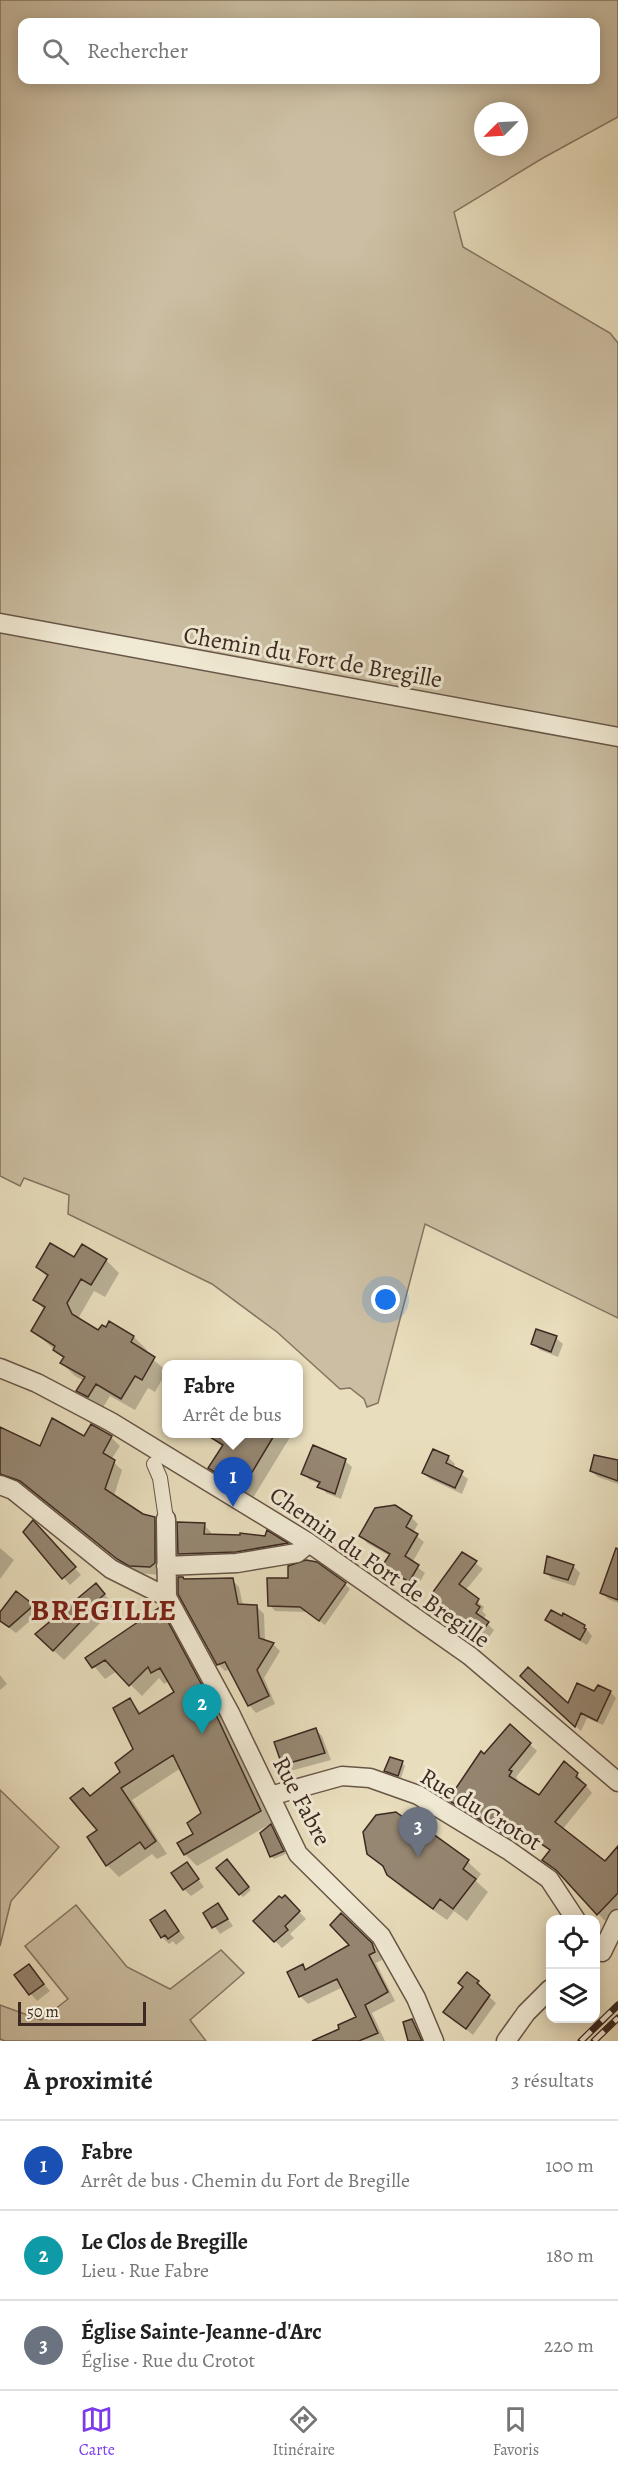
<!DOCTYPE html>
<html lang="fr">
<head>
<meta charset="utf-8">
<style>
	body { margin:0; font-family:Alegreya,serif; background:#f2f2f2; color:#222 }
	.controls { position:absolute; right:18px; bottom:18px; display:grid; overflow:hidden; border-radius:12px; box-shadow:0 3px 15px #0003 }
	.controls button { width:54px; height:54px; display:grid; place-items:center; padding:0; border:0; border-bottom:2px solid #e0e0e0; background:#fff; color:#222; font:30px sans-serif }
	.compass { position:absolute; left:474px; top:102px; width:54px; height:54px; border-radius:50%; background:#fff; box-shadow:0 3px 15px #0003; rotate:246deg }
	.scale { position:absolute; left:18px; bottom:15px; width:128px; box-sizing:border-box; padding-left:6px; border:3px solid #3d2921; border-top:0; font-size:16px; line-height:21px; white-space:nowrap; color:#3d2921; -webkit-text-stroke:4px #f0e9d3; paint-order:stroke }
	.you { position:absolute; left:386px; top:1300px; width:21px; height:21px; margin:-15px; border:4px solid #fff; border-radius:50%; background:#1a73e8; box-shadow:0 0 0 9px #1a73e833 }
	.badge { display:grid; place-items:center; width:39px; height:39px; border-radius:50%; background:#7c3aed; color:#fff; font-size:20px; font-weight:700 }
	.pin { position:absolute; translate:-50% -50px; filter:drop-shadow(0 2px 3px #0008) }
	.pin::after { content:''; position:absolute; top:32px; width:21px; height:18px; background:inherit; clip-path:polygon(0 0,100% 0,50% 100%) }
	.popup { position:absolute; left:162px; top:1360px; width:141px; height:78px; box-sizing:border-box; display:grid; place-content:center; border-radius:12px; background:#fff; filter:drop-shadow(0 2px 4px #0005); font-size:20px; white-space:nowrap; color:#767676 }
	.popup b { font-size:22px; color:#222 }
	.popup::after { content:''; position:absolute; left:50%; top:100%; margin-left:-12px; border:12px solid transparent; border-top-color:#fff }
	.list { margin:0; padding:0; list-style:none }
	h2 { display:flex; justify-content:space-between; align-items:center; height:78px; margin:0; padding:0 24px; font-size:26px }
	h2 small { font-size:20px; font-weight:400; color:#767676 }
	.list li { display:grid; grid-template-columns:39px 1fr auto; gap:18px; align-items:center; box-sizing:border-box; height:90px; padding:0 24px; border-top:2px solid #e0e0e0 }
	.list b { display:block; font-size:22px; white-space:nowrap }
	.list p { margin:0; font-size:20px; white-space:nowrap; color:#767676 }
	.list em { font-size:20px; font-style:normal; color:#767676 }
	.icon { flex:none; width:33px; height:33px; fill:none; stroke:currentColor; stroke-width:2; stroke-linecap:round; stroke-linejoin:round }
	.map { position:relative; flex:none; width:618px; height:2041px; overflow:hidden }
	.search { position:absolute; background:#fff; box-shadow:0 3px 15px #0003; left:18px; right:18px; top:18px; height:66px; display:flex; align-items:center; gap:15px; box-sizing:border-box; padding:0 21px; border-radius:12px; color:#767676; font-size:22px }
	.sheet { height:348px; background:#fff }
	nav { display:flex; justify-content:space-around; align-items:center; box-sizing:border-box; height:84px; border-top:2px solid #e0e0e0; background:#fff; font-size:16px; color:#767676 }
	nav a { display:grid; justify-items:center; gap:3px }
	nav .on { color:#7c3aed }
	.map>svg:first-child { display:block }
	.green { fill:#cbbea2; stroke:#847462; stroke-width:1.5; fill-rule:evenodd }
	.shadow { fill:#0003 }
	.building { fill:#968772; stroke:#3d2921; stroke-width:1.5 }
	.lines { fill:none; stroke-linecap:round; stroke-linejoin:round }
	.pedestrian-casing { stroke:#685648; stroke-width:16 }
	.minor-casing { stroke:#685648; stroke-width:21 }
	.pedestrian { stroke:#f0e9d3; stroke-width:14 }
	.minor { stroke:#f0e9d3; stroke-width:18 }
	.rail-casing { stroke:#3d2921; stroke-width:7 }
	.rail { stroke:#f0e9d3; stroke-width:4.5; stroke-dasharray:14; stroke-linecap:butt }
	.labels { text-anchor:middle; stroke-width:6; stroke-linejoin:round; paint-order:stroke }
	.street-label { font-size:24px; fill:#3d2921; stroke:#f0e9d3 }
	.district-label { font-size:30px; font-weight:bold; letter-spacing:1.5px; fill:#7a1f14; stroke:#f0e9d3 }
</style>
</head>
<body>
<div class="map">
<svg width="618" height="2041" viewBox="0 0 618 2041">
	<rect width="100%" height="100%" fill="#e8ddbc"/>
	<filter id="stains"><feTurbulence type="fractalNoise" baseFrequency=".00333" numOctaves="4"/><feColorMatrix values="0 0 0 0 .2 0 0 0 0 .09 0 0 0 0 .02 0 0 0 .5 -.17"/></filter>
	<radialGradient id="worn" r=".72"><stop offset=".6" stop-color="#630" stop-opacity="0"/><stop offset="1" stop-color="#630" stop-opacity=".3"/></radialGradient>
	<path class="green" d="M0,0H618V117L543,158L454,212L463,247L610,333L618,343V1318L425,1224L378,1403L367,1407L364,1399L350,1388L340,1389L277,1332L212,1284L68,1214L69,1195L24,1178L20,1186L0,1176ZM22,22H596V80H22ZM483,111H519V147H483Z
		M0,1790L59,1847L11,1901L0,1946Z
		M76,1905L127,1967L170,1989L221,1950L244,1973L190,2020L206,2041H5L0,2039V2005L41,2020L68,1999L25,1946Z"/>
	<path class="shadow" d="M75,1259L106,1260L119,1273L105,1297L94,1291L79,1317L81,1322L98,1332L106,1329L110,1323L134,1337L147,1350L145,1353L167,1371L155,1392L148,1388L135,1410L110,1396L102,1409L91,1404L78,1391L84,1381L75,1376L62,1363L64,1359L55,1350L33,1331L45,1310L35,1300L48,1278L37,1267Z
		M556,1338L563,1344L558,1357L540,1350L533,1343Z
		M0,1426L41,1448L85,1438L92,1426L111,1437L120,1446L111,1460L122,1470L114,1496L142,1515L154,1519L163,1527L159,1575L139,1573L127,1567L27,1488L13,1482L0,1481Z
		M207,1434H292L253,1498L220,1478L210,1468L223,1447Z
		M448,1457L455,1464L453,1468L468,1479L462,1494L430,1479L423,1473Z
		M345,1461L352,1467L341,1499L326,1493L320,1484L310,1480L303,1474Z
		M618,1461V1484L598,1477L591,1471Z
		M411,1517L418,1524L413,1533L424,1542L412,1563L425,1573L417,1587L391,1573L384,1566L390,1556L367,1543L361,1536Z
		M204,1525L211,1532V1536L266,1537L267,1533L292,1550L186,1560L179,1554Z
		M39,1529L81,1575L70,1585L25,1532Z
		M0,1548L14,1560L0,1579Z
		M463,1554L483,1569L465,1591L484,1607L482,1611L486,1615L483,1620L494,1630L483,1646L475,1640L473,1642L456,1630L455,1615L432,1596Z
		M573,1566L580,1573L575,1586L552,1579L545,1572Z
		M618,1568V1603L608,1599L602,1593Z
		M185,1580H232L239,1587L243,1606L257,1607L264,1614L265,1641L273,1644L280,1651L264,1678L275,1704L256,1713L249,1705L231,1669L225,1671L218,1664Z
		M345,1584L350,1589L325,1625L307,1612L275,1611L270,1605Z
		M96,1585L114,1605L99,1618L102,1621L64,1660L47,1644Z
		M33,1606L40,1612L16,1633L0,1621V1614Z
		M159,1609L171,1620L215,1702L272,1823L197,1866L185,1854L179,1843L195,1835L203,1814L181,1768L132,1800L167,1854L157,1859L152,1854L119,1877L107,1865L90,1797L122,1772L135,1750L130,1700L142,1714L176,1693L169,1681L164,1684L159,1678L142,1696L117,1671L105,1679L87,1658Z
		M547,1620L584,1626L592,1636L587,1645L553,1626Z
		M0,1675L7,1684L0,1690Z
		M528,1682L568,1705L610,1692L616,1698L603,1725L587,1718L581,1731Z
		M510,1726L537,1751L516,1777L518,1780L516,1782L539,1797L577,1774L592,1793L562,1830L605,1863L618,1849V1907L605,1921L563,1875L544,1860L551,1851L517,1828L510,1839L457,1807L450,1800Z
		M315,1729L322,1736L331,1760L290,1771L283,1764Z
		M402,1763L405,1766L401,1778L386,1771Z
		M271,1826L286,1854L274,1859L271,1856Z
		M369,1853L468,1862L481,1874L476,1881L488,1892L467,1921L454,1911L447,1920L402,1888Z
		M187,1864L204,1887L191,1896L184,1889Z
		M230,1864L251,1890L243,1897L240,1894Z
		M285,1897L306,1919L290,1934L294,1938L282,1948L255,1921Z
		M218,1905L233,1926L220,1934L205,1913Z
		M165,1912L185,1938L176,1945L173,1941L169,1944L162,1937Z
		M341,1915L380,1953L382,1960L376,1963L395,2001L372,2013L385,2041H319L358,2018L343,1987L308,2004L300,1996L302,1966L307,1971L351,1945Z
		M29,1966L50,1991L37,2001L16,1976Z
		M478,1982L484,1989L483,1991L496,2003L473,2035L452,2018L465,1987Z"/>
	<path class="building" d="M50,1243L74,1257L82,1244L107,1259L91,1285L81,1279L67,1303L72,1314L98,1330L102,1325L106,1327L109,1321L134,1336L131,1342L155,1357L142,1380L135,1376L121,1399L96,1384L88,1397L76,1391L85,1377L60,1363L64,1357L53,1350L55,1346L31,1331L45,1307L33,1300L48,1275L36,1267Z
		M536,1329L557,1336L551,1352L531,1344Z
		M52,1418L84,1436L91,1424L112,1436L103,1453L115,1460L105,1489L143,1514L155,1517V1563L150,1567L129,1566L117,1559L20,1481L0,1474V1427L40,1446Z
		M205,1434H275L242,1489L208,1468L223,1445Z
		M313,1445L346,1459L335,1494L317,1487L320,1482L301,1474Z
		M433,1449L449,1456L446,1463L463,1471L455,1488L422,1473Z
		M594,1455L618,1460V1481L590,1471Z
		M395,1505L412,1516L406,1527L418,1534L405,1556L419,1565L409,1582L382,1566L390,1554L359,1536L375,1508Z
		M33,1520L76,1567L62,1579L23,1532Z
		M177,1522L205,1523L204,1534L240,1535V1533L265,1536L267,1530L288,1543L236,1552L178,1554Z
		M616,1548L618,1549V1600L600,1593Z
		M462,1552L477,1561L459,1584L479,1599L476,1604L480,1607L476,1613L489,1622L476,1640L468,1634L466,1637L448,1623L454,1614L430,1596Z
		M547,1556L574,1565L568,1580L544,1573Z
		M306,1560L317,1562L346,1583L319,1621L300,1607L268,1606L267,1578H288V1566Z
		M178,1577H183L184,1579L233,1578L238,1604L257,1605L259,1638L274,1643L257,1670L269,1696L248,1706L225,1662L217,1665L178,1594Z
		M96,1583L105,1594L90,1607L92,1610L53,1651L35,1634Z
		M16,1591L34,1605L9,1627L0,1621V1612Z
		M160,1607L204,1689L261,1811L184,1855L177,1843L193,1834L187,1823L201,1813L173,1755L121,1788L156,1841L145,1849L140,1842L106,1866L87,1837L97,1830L70,1798L83,1788L90,1796L120,1772L115,1763L133,1749L113,1708L130,1698L139,1714L174,1692L160,1668L151,1673L148,1667L129,1686L105,1660L92,1668L85,1658Z
		M551,1610L562,1616L563,1613L585,1625L584,1628L586,1629L580,1640L545,1620Z
		M528,1667L568,1703L577,1683L594,1691L598,1685L611,1691L597,1721L581,1713L575,1727L520,1676Z
		M510,1724L531,1743L509,1770L512,1771L509,1776L539,1795L564,1761L578,1773L576,1777L586,1785L555,1822L605,1861L618,1846V1893L597,1915L556,1870L542,1860L550,1850L509,1822L502,1833L448,1800L481,1751L484,1754Z
		M316,1728L325,1753L282,1765L274,1742Z
		M390,1757L403,1761L398,1776L384,1771Z
		M396,1812L414,1825L422,1826L469,1860L463,1869L476,1879L453,1909L440,1899L433,1909L387,1875L383,1866L367,1854L363,1832L376,1815Z
		M271,1824L284,1851L270,1857L260,1833Z
		M227,1859L249,1887L239,1895L216,1868Z
		M187,1862L199,1879L183,1890L171,1873Z
		M285,1895L300,1911L285,1926L288,1930L274,1942L253,1921L279,1896L282,1898Z
		M218,1903L228,1919L212,1928L203,1913Z
		M165,1910L179,1931L168,1939L165,1935L161,1938L150,1920Z
		M341,1913L372,1943L375,1952L369,1955L388,1992L365,2005L378,2033L359,2041H312L339,2029L338,2025L356,2017L337,1979L299,1997L287,1972L303,1964L305,1970L349,1945L330,1925Z
		M29,1964L44,1984L29,1995L14,1975Z
		M467,1972L479,1981L477,1983L490,1995L466,2029L443,2012L463,1987L458,1983Z
		M412,2019L422,2041H408L403,2022Z"/>
	<g class="lines">
		<defs>
			<path id="pedestrian" d="M154,1464L160,1478L166,1519"/>
			<path id="minor" d="M0,623L618,737
				M0,1368L37,1383L111,1422L309,1543L470,1656L618,1782
				M0,1485L13,1490L111,1569L167,1597
				M166,1519L167,1597L230,1713L298,1854L381,1936L416,1998L434,2041
				M166,1566L237,1563L297,1553L309,1543
				M270,1796L342,1776L370,1778L418,1795L508,1850L549,1879L576,1920
				M602,1952L618,1919
				M506,2041L526,2013L550,1989"/>
		</defs>
		<use href="#pedestrian" class="pedestrian-casing"/>
		<use href="#minor" class="minor-casing"/>
		<use href="#pedestrian" class="pedestrian"/>
		<use href="#minor" class="minor"/>
		<defs>
			<path id="rail" d="M581,2041L618,2005
				M594,2041L618,2018"/>
		</defs>
		<use href="#rail" class="rail-casing"/>
		<use href="#rail" class="rail"/>
	</g>
	<g class="labels">
		<g class="street-label">
			<text transform="translate(313 657) rotate(10)" y="8">Chemin du Fort de Bregille</text>
			<text transform="translate(380 1567) rotate(35)" y="8">Chemin du Fort de Bregille</text>
			<text transform="translate(302 1801) rotate(62)" y="8">Rue Fabre</text>
			<text transform="translate(481 1809) rotate(31)" y="8">Rue du Crotot</text>
		</g>
		<g class="district-label">
			<text x="104" y="1620">BREGILLE</text>
		</g>
	</g>
	<rect width="100%" height="100%" filter="url(#stains)"/>
	<rect width="100%" height="100%" fill="url(#worn)"/>
</svg>
<div class="controls">
<button><svg class="icon" aria-label="locate" viewBox="0 0 24 24"><circle cx="12" cy="12" r="6"/><path d="M12 2v4M12 18v4M2 12h4M18 12h4"/></svg></button>
<button><svg class="icon" aria-label="layers" viewBox="0 0 24 24"><path d="M12 4l9 5-9 5-9-5zM3 14l9 5 9-5"/></svg></button>
</div>
<svg class="compass" viewBox="-18 -18 36 36"><path d="M0-13l5 13h-10z" fill="#e53935"/><path d="M0 13l5-13h-10z" fill="#767676"/></svg>
<div class="scale">50 m</div>
<div class="you"></div>
<div class="pin badge" style="left:233px;top:1507px;background:#1a4fb4">1</div>
<div class="popup"><b>Fabre</b>Arrêt de bus</div>
<div class="pin badge" style="left:202px;top:1734px;background:#0f9aa8">2</div>
<div class="pin badge" style="left:418px;top:1857px;background:#6b7280">3</div>
<div class="search"><svg class="icon" aria-label="search" viewBox="0 0 24 24"><circle cx="10" cy="10" r="6"/><path d="M15 15l6 6"/></svg>Rechercher</div>
</div>
<section class="sheet">
<h2>À proximité<small>3 résultats</small></h2>
<ul class="list">
<li><span class="badge" style="background:#1a4fb4">1</span><div><b>Fabre</b><p>Arrêt de bus · Chemin du Fort de Bregille</p></div><em>100 m</em></li>
<li><span class="badge" style="background:#0f9aa8">2</span><div><b>Le Clos de Bregille</b><p>Lieu · Rue Fabre</p></div><em>180 m</em></li>
<li><span class="badge" style="background:#6b7280">3</span><div><b>Église Sainte-Jeanne-d'Arc</b><p>Église · Rue du Crotot</p></div><em>220 m</em></li>
</ul>
</section>
<nav>
<a class="on"><svg class="icon" aria-label="map" viewBox="0 0 24 24"><path d="M3 6l6-2 6 2 6-2v14l-6 2-6-2-6 2zM9 4v14M15 6v14"/></svg>Carte</a>
<a><svg class="icon" aria-label="directions" viewBox="0 0 24 24"><path d="M12 3l9 9-9 9-9-9zM9 14v-3h6M13 9l2 2-2 2"/></svg>Itinéraire</a>
<a><svg class="icon" aria-label="saved" viewBox="0 0 24 24"><path d="M7 4h10v16l-5-4-5 4z"/></svg>Favoris</a>
</nav>
</body>
</html>
